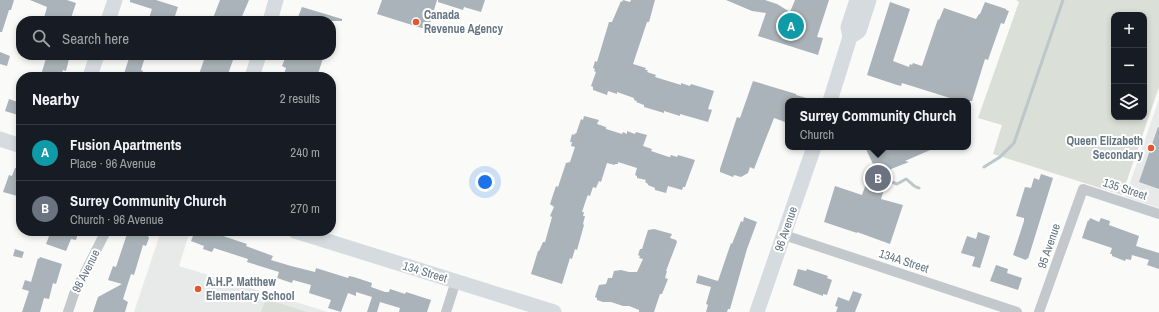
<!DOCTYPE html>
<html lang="en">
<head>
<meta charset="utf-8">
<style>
	body { margin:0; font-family:"Archivo Narrow",sans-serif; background:#20242c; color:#f1f3f6 }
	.controls { position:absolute; right:12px; top:12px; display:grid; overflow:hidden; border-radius:8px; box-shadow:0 2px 6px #0003 }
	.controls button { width:36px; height:36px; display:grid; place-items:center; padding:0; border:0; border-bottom:1px solid #363941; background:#171b24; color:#f1f3f6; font:20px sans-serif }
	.you { position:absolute; left:485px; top:182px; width:14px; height:14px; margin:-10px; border:3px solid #fff; border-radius:50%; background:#1a73e8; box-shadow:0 0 0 6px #1a73e833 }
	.badge { display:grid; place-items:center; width:26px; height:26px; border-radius:50%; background:#0f766e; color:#fff; font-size:13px; font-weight:700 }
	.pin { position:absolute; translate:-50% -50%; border:2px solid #fff; box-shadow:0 1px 4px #0006 }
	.popup { position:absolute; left:785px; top:98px; width:186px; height:52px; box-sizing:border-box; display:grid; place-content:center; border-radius:8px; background:#171b24; filter:drop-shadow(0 1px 3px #0005); font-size:13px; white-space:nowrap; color:#9ea1a6 }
	.popup b { font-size:15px; color:#f1f3f6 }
	.popup::after { content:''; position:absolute; left:50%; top:100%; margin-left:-8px; border:8px solid transparent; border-top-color:#171b24 }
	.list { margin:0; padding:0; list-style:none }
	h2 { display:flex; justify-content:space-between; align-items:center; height:52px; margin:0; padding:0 16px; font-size:17px }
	h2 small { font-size:13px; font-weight:400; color:#9ea1a6 }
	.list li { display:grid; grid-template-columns:26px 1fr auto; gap:12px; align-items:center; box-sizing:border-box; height:56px; padding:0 16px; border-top:1px solid #363941 }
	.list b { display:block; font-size:15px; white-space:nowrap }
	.list p { margin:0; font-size:13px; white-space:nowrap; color:#9ea1a6 }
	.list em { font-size:13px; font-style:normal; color:#9ea1a6 }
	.icon { flex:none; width:22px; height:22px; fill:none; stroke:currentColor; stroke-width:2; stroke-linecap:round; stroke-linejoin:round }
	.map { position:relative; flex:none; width:1159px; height:312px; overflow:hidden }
	.search { position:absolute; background:#171b24; box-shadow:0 2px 6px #0003; left:16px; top:16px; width:320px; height:44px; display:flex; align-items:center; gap:10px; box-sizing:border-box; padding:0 14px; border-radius:16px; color:#9ea1a6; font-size:15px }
	.panel { position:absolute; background:#171b24; box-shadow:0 2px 6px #0003; left:16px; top:72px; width:320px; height:164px; border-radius:16px }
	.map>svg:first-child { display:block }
	.built { fill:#e8e9e9 }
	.green { fill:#dadfd7; fill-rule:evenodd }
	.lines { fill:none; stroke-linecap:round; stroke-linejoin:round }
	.stream { stroke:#bbc7cb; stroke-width:3 }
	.building { fill:#aab3b9 }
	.street { stroke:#c3c8cc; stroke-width:10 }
	.secondary { stroke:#d6dbdf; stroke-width:15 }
	.poi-dot { fill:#e4572e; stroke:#fff; stroke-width:1.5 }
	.labels { text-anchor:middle; stroke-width:4; stroke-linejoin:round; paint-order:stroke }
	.poi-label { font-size:12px; font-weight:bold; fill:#657683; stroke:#fff; text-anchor:start }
	.street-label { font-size:12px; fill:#657683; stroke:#fff }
</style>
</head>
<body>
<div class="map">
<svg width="1159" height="312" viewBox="0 0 1159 312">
	<rect width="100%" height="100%" fill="#fafaf8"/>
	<path class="built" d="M1159,99V208L1125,197Z
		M161,231H190L179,266L328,312H134Z"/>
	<path class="green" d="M1016,0H1159V87L1122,195L993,154L1002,125L978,118L1019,2ZM1114,15H1144V117H1114Z
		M266,299L307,312H261Z"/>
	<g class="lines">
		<path class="stream" d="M984,167L1000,157L1014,143L1063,0
			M889,181L897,184L906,179C911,182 913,187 919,188"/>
	</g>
	<path class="building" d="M0,0H14L11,10H9L2,32H0Z
		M30,0H67L76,3L70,21H52L44,18L47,7Z
		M130,0H156L178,7L175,16H173L171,21H148L152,9L130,2Z
		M220,0H249L240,21H223L213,18Z
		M382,0H437L428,30L377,14Z
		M438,0H485L481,12L464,7L463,10L438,2Z
		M623,0L630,2L631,0H655L649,22H647L633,64L646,68L645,70H648L647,72L656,75L655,77L681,85V83L690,86L691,84L714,91L708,109L712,110L708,122L680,114V116L664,111V113L644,107V105L636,102L637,101L634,100V98L617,92V94L608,91L607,95L593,90V87L591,86L596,72L594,71L595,69L593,68L595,61L597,62L609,22H612L621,1L622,2Z
		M726,0H765L777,4L790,12L795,0H829L817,37L823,38L818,55L758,36L766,13L752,11Z
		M890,2L910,9L893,61L909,67L910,64L912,65L913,63L922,66L938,19L939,20L944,8L976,19L979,14H980L985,2L1006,9V10L1009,11L1004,24L1001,23L988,60L985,59L972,101H950V98L902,83L901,86L897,85L867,75Z
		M302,7L342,19V21H305L306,20L298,17Z
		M0,52L10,56L7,66L0,64Z
		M47,55H69L67,59H69L66,71L63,70L61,77H47L41,75Z
		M130,55H140L145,57L141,70L143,71L141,77H123Z
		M210,55H219L233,60L227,77H198L205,57L208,58Z
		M294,55H324L317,77H283L286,68L282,66L286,56L293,58Z
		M753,81L796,94V95L810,99V101H788V123L774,118L754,169L750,167L748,173L741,177L734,175L733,177L720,172V169L737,117L740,118Z
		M9,99L21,103V116L5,111Z
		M584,116L599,120L597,124L606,127V129L622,134L623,132L627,134V131L635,134L636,132L647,135L643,146L652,149L651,151L669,157H670L671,155L677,157L678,155L695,160L685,187H683L682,190L668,186L666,193L655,190V188L648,185V184L645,182L646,180L637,178V176L635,175L637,168L618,162V164H615V165L607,163L601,182L599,181L596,188L593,187L590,196L588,195L587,197L582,212H584L583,216H585L583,224L584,225L577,250L575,249L572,259L570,258L562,284L531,274L538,251H539L543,242H545L552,217L550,216L554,207L550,204L556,186L558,187L566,163L570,162L575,147L571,146L572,142H570L572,134L574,135L575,133L576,134L581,119L583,120Z
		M1158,127H1159V189L1139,182Z
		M865,147H937L905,161L909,162L891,169L881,199L903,205L890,244L857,232V233L824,222L835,186L862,195L873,164Z
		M15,168L21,170V197L3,192L9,175L12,176Z
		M1041,174L1053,178L1028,259L1027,258L1026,260L1013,255L1024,221V218L1016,216L1025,187L1031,188L1034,178L1039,180Z
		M744,217L757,222L747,249L730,309H728L727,312H706L708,305L706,304L711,287L696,283L698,275L718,281L731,243L732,244L741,221L743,222Z
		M1090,218L1099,222L1101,218L1110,221L1109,225L1139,236L1136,246L1159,253V269L1147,265L1149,260L1132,255L1131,260L1126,259L1125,261L1112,256V254H1110L1112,248L1082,238L1088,220L1089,221Z
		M654,229L672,234L670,238L676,240L677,242L666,271H667L665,278L668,279L662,294H660L654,312H639V310L629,306H623L611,302H603L597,300V298L595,297L599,285L606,284L608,278H612L614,271L621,270L629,272H637L643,259L639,258L640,256L638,255L640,249H642L648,230Z
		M51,231H73L78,233L76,240L71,239L66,251L46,244Z
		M128,231H134L148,236L149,238L146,246L143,245L134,275L131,274L123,299L128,302L125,312H93L98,297L122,284L108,280L113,266L116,267Z
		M195,231H208L247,244L246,246L273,256L271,260L291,266L315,272L316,268L348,278L349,276L354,277L372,283L371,287L385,292H389L390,289L405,294L406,292L431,300L427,312H399L400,308L380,302L377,312H367L372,297L356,292V296L348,293L341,312L328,308L331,300L309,293L311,285L293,280L292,283L277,278L279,272L247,262L248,259L214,248L212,252L203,249L204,246L191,241Z
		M978,232L990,236L980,268L972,266L975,257L961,253L967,236L976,239Z
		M15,249L24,252L22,258L13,256Z
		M40,257L62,264L56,284L53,283L49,299L44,298L40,312H22L29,291L22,289L25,280L31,282L38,258L39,259Z
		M996,265L1008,269L1007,273L1022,278L1018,290L990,281Z
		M798,269L806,271L807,269L828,276L827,278L832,280L827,295L823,294V296L793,285Z
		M853,291L862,294L855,312H836L838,307L835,306L838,297L849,301Z"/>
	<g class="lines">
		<path class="street" d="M784,235L1017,312
			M68,312L74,294L106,231
			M446,312L456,281
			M1039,312L1083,189L1159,214"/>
		<path class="secondary" d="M108,21L115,0
			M270,21L276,0
			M850,37L859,31L869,0
			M90,77L97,55
			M252,77L259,55
			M830,101L850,37L848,27L857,0
			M0,139L21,146
			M295,231L554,312
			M757,312L814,147"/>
	</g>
	<g class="poi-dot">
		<circle cx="416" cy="22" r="4"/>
		<circle cx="1151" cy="148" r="4"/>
		<circle cx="198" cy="289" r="4"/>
	</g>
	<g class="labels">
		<g class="poi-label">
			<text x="424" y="19">Canada<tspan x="424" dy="14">Revenue Agency</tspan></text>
			<text x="1143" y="145" text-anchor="end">Queen Elizabeth<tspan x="1143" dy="14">Secondary</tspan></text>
			<text x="206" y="286">A.H.P. Matthew<tspan x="206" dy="14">Elementary School</tspan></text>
		</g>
		<g class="street-label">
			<text transform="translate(1125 189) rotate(18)" y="4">135 Street</text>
			<text transform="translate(786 229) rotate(-71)" y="4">96 Avenue</text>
			<text transform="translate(1049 246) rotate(-71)" y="4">95 Avenue</text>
			<text transform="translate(904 261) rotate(18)" y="4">134A Street</text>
			<text transform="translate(86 271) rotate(-63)" y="4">98 Avenue</text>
			<text transform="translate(425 272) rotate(17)" y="4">134 Street</text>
		</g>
	</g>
</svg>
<div class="controls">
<button>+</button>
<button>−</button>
<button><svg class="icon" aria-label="layers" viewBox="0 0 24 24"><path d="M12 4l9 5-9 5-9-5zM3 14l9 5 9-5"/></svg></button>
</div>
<div class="you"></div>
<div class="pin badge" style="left:791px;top:26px;background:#0f9aa8">A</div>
<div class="pin badge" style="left:878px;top:178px;background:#6b7280">B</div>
<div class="popup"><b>Surrey Community Church</b>Church</div>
<div class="search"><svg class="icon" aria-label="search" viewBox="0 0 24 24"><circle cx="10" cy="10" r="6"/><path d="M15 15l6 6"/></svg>Search here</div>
<section class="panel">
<h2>Nearby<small>2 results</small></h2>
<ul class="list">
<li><span class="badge" style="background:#0f9aa8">A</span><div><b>Fusion Apartments</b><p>Place · 96 Avenue</p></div><em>240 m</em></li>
<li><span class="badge" style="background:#6b7280">B</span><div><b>Surrey Community Church</b><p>Church · 96 Avenue</p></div><em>270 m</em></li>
</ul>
</section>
</div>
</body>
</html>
